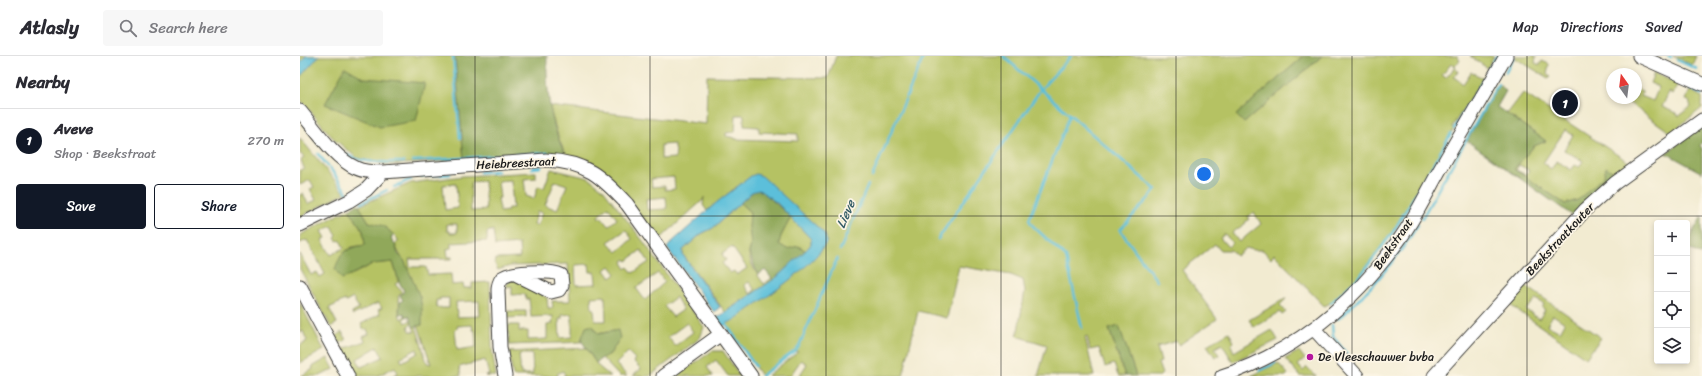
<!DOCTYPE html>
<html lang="en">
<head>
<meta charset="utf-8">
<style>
	body { margin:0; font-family:Sriracha,sans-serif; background:#f7f7f7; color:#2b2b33 }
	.controls { position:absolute; right:12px; bottom:12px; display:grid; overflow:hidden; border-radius:4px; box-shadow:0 2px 6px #0003 }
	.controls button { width:36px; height:36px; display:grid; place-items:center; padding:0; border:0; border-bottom:1px solid #e1e1e2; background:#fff; color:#2b2b33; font:20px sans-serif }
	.compass { position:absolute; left:1306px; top:12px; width:36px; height:36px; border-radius:50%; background:#fff; box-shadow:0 2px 6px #0003; rotate:346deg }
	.you { position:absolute; left:904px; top:118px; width:14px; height:14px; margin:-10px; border:3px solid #fff; border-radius:50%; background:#1a73e8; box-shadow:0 0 0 6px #1a73e833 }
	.badge { display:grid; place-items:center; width:26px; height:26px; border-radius:50%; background:#111827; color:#fff; font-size:13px; font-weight:700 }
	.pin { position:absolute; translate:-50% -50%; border:2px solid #fff; box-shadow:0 1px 4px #0006 }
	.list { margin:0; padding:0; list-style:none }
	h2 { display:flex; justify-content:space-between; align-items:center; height:52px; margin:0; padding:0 16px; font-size:17px }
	h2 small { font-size:13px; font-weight:400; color:#7c7c81 }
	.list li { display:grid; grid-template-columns:26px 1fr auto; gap:12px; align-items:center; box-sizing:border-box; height:64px; padding:0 16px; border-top:1px solid #e1e1e2 }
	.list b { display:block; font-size:15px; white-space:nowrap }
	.list p { margin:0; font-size:13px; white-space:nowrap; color:#7c7c81 }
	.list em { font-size:13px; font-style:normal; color:#7c7c81 }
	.actions { display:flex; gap:8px; padding:12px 16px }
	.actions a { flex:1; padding:9px 0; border:1px solid #111827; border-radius:4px; text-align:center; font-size:14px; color:#111827 }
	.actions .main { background:#111827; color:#fff }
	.icon { flex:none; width:22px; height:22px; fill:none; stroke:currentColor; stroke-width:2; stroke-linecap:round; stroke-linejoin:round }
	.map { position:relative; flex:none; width:1402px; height:320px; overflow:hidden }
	header { display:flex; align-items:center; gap:24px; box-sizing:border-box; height:56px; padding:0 20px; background:#fff; border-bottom:1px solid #e1e1e2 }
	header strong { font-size:19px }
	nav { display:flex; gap:22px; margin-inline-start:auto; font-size:14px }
	.search { width:280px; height:36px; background:#f7f7f7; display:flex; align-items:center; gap:10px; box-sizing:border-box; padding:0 14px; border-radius:4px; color:#7c7c81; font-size:15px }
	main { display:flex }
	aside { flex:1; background:#fff }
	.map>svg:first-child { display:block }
	.green { fill:#b5c264; stroke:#686f40; fill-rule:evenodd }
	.forest { fill:#90a85a; stroke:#56623b }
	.water { fill:#5bbfda; stroke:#3c6e7b }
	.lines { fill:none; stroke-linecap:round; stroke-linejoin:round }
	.stream { stroke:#5bbfda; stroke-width:2.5 }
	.minor-casing { stroke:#3c3b37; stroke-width:15 }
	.minor { stroke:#fff; stroke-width:13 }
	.grid { fill:none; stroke:#1c1c1c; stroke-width:1; stroke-opacity:0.55 }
	.poi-dot { fill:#b5179e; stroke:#fcf5e5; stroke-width:1.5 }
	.labels { text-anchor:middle; stroke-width:3.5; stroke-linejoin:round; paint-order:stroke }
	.street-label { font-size:12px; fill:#1c1c1c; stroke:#fcf5e5 }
	.poi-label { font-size:12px; fill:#1c1c1c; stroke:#fcf5e5; text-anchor:start }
	.water-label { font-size:13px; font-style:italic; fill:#355d68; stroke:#fcf5e5 }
</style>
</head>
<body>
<header>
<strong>Atlasly</strong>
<div class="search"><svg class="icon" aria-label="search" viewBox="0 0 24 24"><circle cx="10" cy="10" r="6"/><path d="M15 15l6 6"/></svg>Search here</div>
<nav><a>Map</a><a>Directions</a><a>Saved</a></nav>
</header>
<main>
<aside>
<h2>Nearby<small></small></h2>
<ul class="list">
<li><span class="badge">1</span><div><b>Aveve</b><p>Shop · Beekstraat</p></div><em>270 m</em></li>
</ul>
<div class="actions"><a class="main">Save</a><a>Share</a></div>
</aside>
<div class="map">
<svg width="1402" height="320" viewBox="0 0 1402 320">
	<rect width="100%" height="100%" fill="#fcf5e5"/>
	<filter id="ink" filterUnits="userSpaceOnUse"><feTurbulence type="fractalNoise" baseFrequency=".025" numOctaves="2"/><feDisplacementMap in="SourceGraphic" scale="8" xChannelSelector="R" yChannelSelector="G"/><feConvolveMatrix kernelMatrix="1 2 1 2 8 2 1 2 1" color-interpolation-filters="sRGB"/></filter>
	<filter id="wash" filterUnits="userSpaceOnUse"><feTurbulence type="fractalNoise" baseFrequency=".012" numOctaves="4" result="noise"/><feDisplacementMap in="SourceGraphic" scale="16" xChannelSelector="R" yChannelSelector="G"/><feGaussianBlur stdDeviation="0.9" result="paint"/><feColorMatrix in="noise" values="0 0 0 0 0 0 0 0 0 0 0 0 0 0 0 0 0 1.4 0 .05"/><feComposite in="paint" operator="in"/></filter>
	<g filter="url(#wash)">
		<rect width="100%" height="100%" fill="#f2ebd1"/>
		<path class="green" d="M0,0H155L164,104L87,109L57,102L33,82L0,43Z
			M536,0H1004L936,59L944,67L1022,0H1158L1157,1L1160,4L1155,10L1151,8L1142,19L1146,22L1155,11L1158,16L1154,21L1163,28L1171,16L1183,22L1152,71L1154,73L1093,176L1075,201L1060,220L1031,247L1024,250L974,198L971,203L963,194H954L946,192L936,200L931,194H920L915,188L882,214L917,263L879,289L876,285L857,291L861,306L858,307L862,318L860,320H836L819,270L809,273L825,320H818L814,308L805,311L799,292L790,294L787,280L785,281L794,320H738L747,289L717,280L725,235L723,224L711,219L659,210L647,262L618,255L603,320H499L507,308L501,304L490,320H467L498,296L495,295L461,320L426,268L500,214L524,190L526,180L524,177L459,119L435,132L407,155L403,149L404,141L403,144L359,184L309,119L265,98L259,83L249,50L406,68L407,20L528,22ZM436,59H444V70L459,71V76L498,78V85L435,83V82L426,80V77L435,76ZM374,88V93L376,94L375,102L361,103V89ZM374,121L375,133L365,134V130L352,131L351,123ZM366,141L367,153L347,154L346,143ZM954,156L961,168L939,186L932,177L946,167L945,166L949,163L947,161ZM925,178L932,187L928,191L920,182Z
			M1170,0H1194L1187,12Z
			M1216,0H1236L1235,7L1240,9L1242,5L1249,8L1247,18L1251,20L1248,22L1215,2Z
			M1373,0H1396L1392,9Z
			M1354,17L1378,28L1373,38L1369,36L1362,51L1376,57L1378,60L1391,51L1389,45L1386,44L1390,34L1402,41V52L1371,77L1328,46L1330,42H1336V32L1342,35L1341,40L1353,45L1359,31L1350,27Z
			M1223,37L1330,107L1319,120H1305L1278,144L1265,148L1214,113L1234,90L1246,85L1207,58ZM1265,74L1273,79L1264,94L1283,105L1279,111L1275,109L1271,114L1257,105L1251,113L1243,107ZM1219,109L1229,114L1226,119L1216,114Z
			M0,82L45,137L0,161V139L3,137L8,148L16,144L10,133L14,131L10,124L0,129V114L4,112L1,104L4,102L1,98H0Z
			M251,113L289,122L303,133L343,185L404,271L400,282L350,320H333L341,313L333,305L335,303L328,296L316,308L327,320H319L302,302L310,298L320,282L307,276L297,278L293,270L281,284L282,286L209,289L208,269H219V275H228V284L247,283V269L252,268L253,260L231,261L229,243H226L225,238L212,239V230L207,231V228L212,223L219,224L247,242L248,252H253L252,245H270L268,208L210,210L198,214L195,208L196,203L220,202L219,188L195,190L193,174L187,176V185L151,187V192L147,193L148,201H152V203H109L110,211H126L128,219L151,218L152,229L163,228L164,232H172V227L190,226L192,294L196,320H185L189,319L185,304L159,311L161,320H92L98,317L95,311L77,320H57L43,293L65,285L63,281L69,278L67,273L64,274L61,268L80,258L78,254L82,252L78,247L53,259L52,257L59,253L53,242L46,246L45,244L29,252L37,267L31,271L0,213V198L11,219L17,216L20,221L25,218L7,184L0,187V179L49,153L63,175L65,189L52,191L40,200L53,218L73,208L93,206L99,226L95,228L102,236L98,241C101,248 97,256 101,263L105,260L106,261L104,263L106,267L111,264L112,268L108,270L110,275L115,276L113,271L116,270L127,307L131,308L118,269H122C117,251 114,231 108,213C104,204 98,198 95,188L99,185C91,174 82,170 69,166L59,150L111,127L163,120L236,116V122L224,123L226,140L234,143L238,130L244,132ZM211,124L213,152H208V155L200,156L198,142H200L198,125ZM184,125L186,154L171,155V126ZM255,125L267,129L257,154L245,149ZM156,128L158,152L145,154L143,129ZM308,151L317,163L308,170L301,161L299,162L298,160ZM237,155L242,157L237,170L234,169ZM147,168H157V177H150V175H147ZM32,170L37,180L35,182L37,185L40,184L44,192L31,199L22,184L26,182L22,175ZM326,174L332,183L317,196L308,186ZM341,194L349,206L333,217L328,211L326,213L323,208L324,207L323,205L326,203L327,205ZM289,208L290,216H295L296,228L276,229L275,209ZM310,210L316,218L311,222L305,214ZM358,217L365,226L345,244L336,232ZM305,240L306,265H295L294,253H292L291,241ZM376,241L383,254L373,261L364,250ZM140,242H149V252H137L136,244H140ZM179,245L180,260L157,261L156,246ZM272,258V281L260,282L259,263H262V259ZM387,267L393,276L375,290L368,281ZM172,269L173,274H175L176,291L157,294L155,274L157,273V270ZM77,291L83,301L61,311L57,303ZM117,293L118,297L102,306L100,302Z
			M440,147L450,156C449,167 451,177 451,188C451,191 449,194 449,197C449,207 458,220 464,228L472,222L473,224L425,256L383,199V194L401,178L413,172ZM432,191L447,212L437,219L434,215L430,217L422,207L426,204L422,198ZM449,226L455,234L450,238L444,229Z
			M491,161L511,183V188L506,195L498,190L487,194L478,188L481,180Z
			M1226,230L1301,282L1286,302L1210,249ZM1236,243L1244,248L1242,252L1245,254L1239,263L1226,254ZM1253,259L1265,267L1260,276L1247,269Z
			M986,242V243L980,249L986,256L982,259L980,256L954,271L949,264Z
			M0,247L24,294L0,307V289L7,285L3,275L0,276Z
			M207,255H226V261L207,262Z
			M972,274L978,284L933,306L922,288L915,292L919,299L915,301L907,289L929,276L934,286L931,289L934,296Z
			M42,276L46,284L39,287L36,280Z
			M286,292L298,310L310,320H263L265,319L263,315L257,318L258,320H213L209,296ZM219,298H232L233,318H221Z
			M412,295H423L440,320H428L416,304L407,311L413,320H377Z
			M999,295L1005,303L998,309L1003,315L1007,311L1016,320H1000L985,303Z
			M28,302L34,313L20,320H1L13,313L12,311Z
			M978,307L988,318L986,320H951Z"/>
		<path class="forest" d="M155,0H247C246,33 250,68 265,98L164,104Z
			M1004,0H1022L944,67L936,59Z
			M45,11L64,22L125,27L116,65L80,71L25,48Z
			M1198,28L1206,35L1197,51L1246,85L1234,90L1214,113L1265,148L1278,144L1304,120L1306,111L1319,120L1273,160L1167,85Z
			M1402,69V87L1400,89L1402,93V117L1366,97Z
			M456,133L463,136L491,161L481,180L479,188L487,193L498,190L506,195L473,224L465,214L458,219L449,197L451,189L449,171L450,156L440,147Z
			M58,148L69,166L84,170L94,179L91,182L95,188L98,198L104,204L120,241L122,252V269L113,271L109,260L106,261L104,257L99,259L100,246L103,244L100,240L104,235L99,226L93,206L73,208L42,223L35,213C42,195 46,192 65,189L63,175L49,153Z
			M1402,160V199L1387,192V186Z
			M289,270H293L298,278L318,274L320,282L310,298L302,302L296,307L281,284L286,271Z
			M819,270L836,320H825L809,273Z"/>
		<path class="water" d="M6,0H19L0,21V8Z
			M456,118L462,120L524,177L527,185C514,211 459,246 434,264L423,270L417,262L477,221L508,192L511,188V183L477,147L459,134L452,136L413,172L401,178L383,194V199L420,251L414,256L367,192L371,187L416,147L451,120Z"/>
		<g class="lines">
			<path class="stream" d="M153,0L160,82
				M703,0L856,134L820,174L857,225
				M1368,0L1371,1
				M1377,4L1397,13
				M1188,15L1197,0
				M1206,16L1213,2
				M1371,23L1379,27
				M1389,32L1402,38
				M770,59L729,164L733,170L766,201L782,272
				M1154,73L1184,23
				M18,98L32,115L48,138
				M47,99C65,108 85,106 104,106
				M113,105L248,97
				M232,112L241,111
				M180,116L197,115
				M121,120L150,118
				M572,121L624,0
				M94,131L111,123
				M61,147L87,134
				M1122,162L1198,28
				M638,183L741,33L771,0
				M540,194L568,129
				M1031,247L1060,220L1093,176L1151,78
				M1038,263C1070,235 1096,205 1118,169
				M426,268L455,310
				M1032,269L1033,280L1053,306
				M960,314L975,307
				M461,320L495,295L499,290L537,203"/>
		</g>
	</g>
	<g filter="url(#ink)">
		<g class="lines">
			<defs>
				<path id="minor" d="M1339,0L1402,28
					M0,55C15,73 35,103 56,112C64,116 74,116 83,116L246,104C286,106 301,120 327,148L451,320
					M0,169L49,145L66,134L83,116
					M0,230L48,320
					M1014,273L1057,320
					M205,320L200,291L198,234C198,229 199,226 202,222C210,215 251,214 261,219L262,229L259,234L251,236L215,218
					M363,320L421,278
					M922,320C996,296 1055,245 1099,184C1116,161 1128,134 1142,110C1163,73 1185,37 1206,0
					M1134,320L1286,153L1315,127L1402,64"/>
			</defs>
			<use href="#minor" class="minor-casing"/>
			<use href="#minor" class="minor"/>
		</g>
	</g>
	<path class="grid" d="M175,0V320M350,0V320M526,0V320M701,0V320M876,0V320M1052,0V320M1227,0V320M0,160H1402"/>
	<circle class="poi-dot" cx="1010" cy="301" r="4"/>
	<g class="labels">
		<g class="street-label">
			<text transform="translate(216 107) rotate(-3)" y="4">Heiebreestraat</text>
			<text transform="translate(1260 183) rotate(-47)" y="4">Beekstraatkouter</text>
			<text transform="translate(1093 188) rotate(-55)" y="4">Beekstraat</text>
		</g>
		<g class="poi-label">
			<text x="1018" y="305">De Vleeschauwer bvba</text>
		</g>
		<g class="water-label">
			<text transform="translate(545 158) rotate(-67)" y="5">Lieve</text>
		</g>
	</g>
</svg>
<div class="controls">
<button>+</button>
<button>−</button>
<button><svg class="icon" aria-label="locate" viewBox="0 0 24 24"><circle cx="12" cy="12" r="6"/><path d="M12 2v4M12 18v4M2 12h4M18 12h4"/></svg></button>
<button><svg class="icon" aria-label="layers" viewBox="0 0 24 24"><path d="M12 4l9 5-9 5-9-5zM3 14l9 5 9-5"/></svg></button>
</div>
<svg class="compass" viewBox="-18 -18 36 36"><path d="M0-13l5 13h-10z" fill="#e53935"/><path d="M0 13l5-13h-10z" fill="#7c7c81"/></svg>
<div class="you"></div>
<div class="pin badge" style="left:1265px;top:47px">1</div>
</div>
</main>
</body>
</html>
